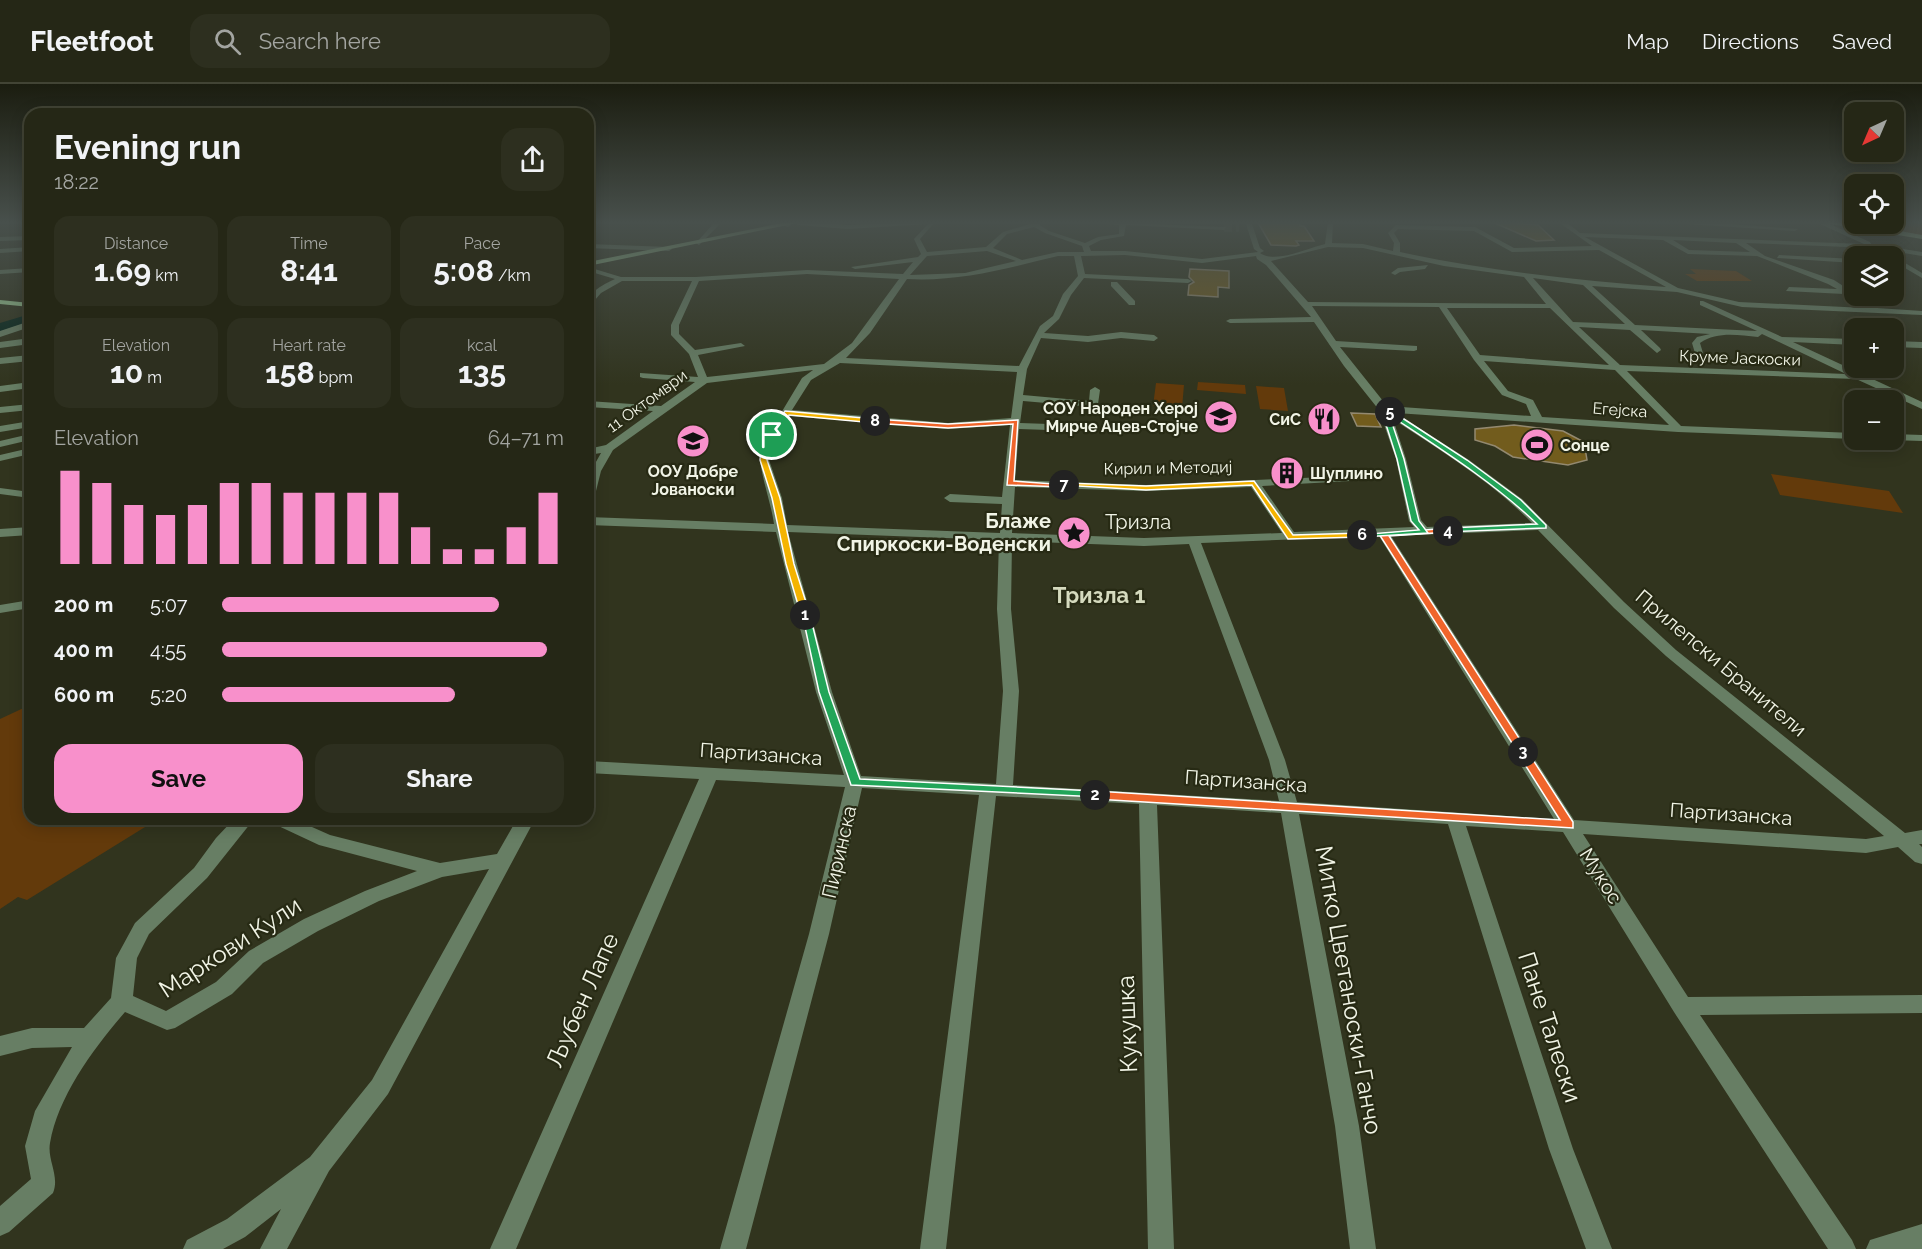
<!DOCTYPE html>
<html lang="en">
<head>
<meta charset="utf-8">
<style>
  body { margin:0; font-family:Raleway,sans-serif; background:#2d2f1f; color:#f1f3f6; height:100vh; display:flex; flex-direction:column; font-size:22px; white-space:nowrap }
  * { box-sizing:border-box; margin:0 }
  p { font-size:20px; color:#a3a5a1 }
  .icon { flex:none; width:33px; height:33px; fill:none; stroke:currentColor; stroke-width:2; stroke-linecap:round; stroke-linejoin:round }
  .map { position:relative; flex:1; overflow:hidden }
  .details { position:absolute; left:24px; top:24px; width:570px; height:717px; display:flex; flex-direction:column; background:#252716; border-radius:18px; box-shadow:0 3px 15px #0003,0 0 0 2px #424435 }
  .details>* { flex:none }
  .needle { width:39px; rotate:224deg }
  .buttons { position:absolute; left:1844px; top:18px; display:grid; gap:12px }
  .buttons a { display:grid; place-items:center; width:60px; height:60px; border-radius:12px; background:#252716; box-shadow:0 3px 15px #0003,0 0 0 2px #424435; font-size:30px }
  .pin { position:absolute; display:grid; place-items:center; width:51px; height:51px; color:#fff; margin:-26px; border:3px solid #fff; border-radius:50%; box-shadow:0 2px 6px #0007 }
  .km { position:absolute; width:30px; height:30px; margin:-15px; border-radius:50%; background:#222; color:#fff; font-size:16px; line-height:30px; text-align:center }
  .round { display:grid; place-items:center; flex:none; width:63px; height:63px; border-radius:18px; background:#2d2f1f }
  .overview { display:flex; align-items:center; justify-content:space-between; height:102px; padding:0 30px }
  h1 { font-size:33px; font-weight:700; line-height:45px }
  .stats { display:grid; grid-template-columns:repeat(3,1fr); gap:9px; height:102px; padding:6px 30px }
  .stats div { display:grid; align-content:center; border-radius:15px; background:#2d2f1f; text-align:center }
  .stats b { font-size:30px; font-weight:700 }
  .stats small { font-size:16px; font-weight:400 }
  .stats p { font-size:16px }
  .chart { height:168px; padding:12px 30px }
  .chart p { display:flex; justify-content:space-between }
  .chart svg { width:100%; height:108px; margin-top:6px; stroke:#f890cb; stroke-width:6 }
  .primary-button { display:flex; gap:12px; margin-top:auto; padding:12px 30px }
  .primary-button a { flex:1; height:69px; border-radius:18px; background:#f890cb; color:#111; font-size:24px; font-weight:700; line-height:69px; text-align:center }
  .primary-button a+a { background:#2d2f1f; color:#f1f3f6 }
  ul { padding:0 30px; list-style:none; font-size:20px }
  li { display:grid; grid-template-columns:96px 72px 1fr; align-items:center; height:45px }
  li i { height:15px; border-radius:8px; background:#f890cb }
  header { display:flex; align-items:center; gap:36px; box-sizing:border-box; height:84px; padding:0 30px; background:#252716; border-bottom:2px solid #424435 }
  header strong { font-size:28px }
  nav { display:flex; gap:33px; margin-inline-start:auto; font-size:21px }
  .search { width:420px; height:54px; background:#2d2f1f; display:flex; align-items:center; gap:15px; box-sizing:border-box; padding:0 21px; border-radius:18px; color:#a3a5a1; font-size:22px }
  .map>svg:first-child { display:block }
  .green { fill:#633a0b }
  .lines { fill:none; stroke-linecap:round; stroke-linejoin:round }
  .river { fill:#05251b; fill-rule:evenodd }
  .building { fill:#725c1d; stroke:#938970; stroke-width:1.5 }
  .minor-tunnel { stroke:#4e513c; stroke-width:8; stroke-dasharray:8 4; stroke-linecap:butt }
  .minor { fill:#677e64; fill-rule:evenodd }
  .major { fill:#9bcb95; fill-rule:evenodd }
  .split-1 { fill:#f5b400; stroke:#fff; stroke-width:1.5 }
  .split-2 { fill:#22a559; stroke:#fff; stroke-width:1.5 }
  .split-3 { fill:#f0652b; stroke:#fff; stroke-width:1.5 }
  .split-4 { fill:#f0652b; stroke:#fff; stroke-width:1.5 }
  .split-5 { fill:#22a559; stroke:#fff; stroke-width:1.5 }
  .split-6 { fill:#22a559; stroke:#fff; stroke-width:1.5 }
  .split-7 { fill:#f5b400; stroke:#fff; stroke-width:1.5 }
  .split-8 { fill:#f0652b; stroke:#fff; stroke-width:1.5 }
  .split-9 { fill:#f5b400; stroke:#fff; stroke-width:1.5 }
  .labels { text-anchor:middle; dominant-baseline:central; stroke-width:4.5; stroke-linejoin:round; paint-order:stroke }
  .far-street-label { font-size:16px; fill:#f1f4e6; stroke:#272a14 }
  .far-poi-label { font-size:16px; font-weight:bold; fill:#f1f4e6; stroke:#272a14; text-anchor:end }
  .poi-label { font-size:20px; font-weight:bold; fill:#f1f4e6; stroke:#272a14; text-anchor:end }
  .street-label { font-size:20px; fill:#f1f4e6; stroke:#272a14 }
  .quarter-label { font-size:22px; font-weight:bold; fill:#d5dabe; stroke:#272a14 }
  .near-street-label { font-size:24px; fill:#f1f4e6; stroke:#272a14 }
</style>
</head>
<body>
<header>
<strong>Fleetfoot</strong>
<div class="search"><svg class="icon" aria-label="search" viewBox="0 0 24 24"><circle cx="10" cy="10" r="6"/><path d="M15 15l6 6"/></svg>Search here</div>
<nav><a>Map</a><a>Directions</a><a>Saved</a></nav>
</header>
<div class="map">
<svg width="1922" height="1165" viewBox="0 0 1922 1165">
  <rect width="100%" height="100%" fill="#31341e"/>
  <!-- green -->
  <path class="green" d="M1841,137H1922V153Z
    M1690,185L1736,187L1752,197H1697L1685,190H1696Z
    M1198,298L1245,301L1246,310L1197,306Z
    M1156,299L1184,301L1182,324L1153,322Z
    M1256,302L1284,304L1288,327L1260,325Z
    M1771,390L1889,407L1903,429L1780,411Z
    M30,621V735H158L27,816L18,813L0,825V635Z"/>
  <g class="lines">
    <!-- river -->
    <path class="river" d="M30,230V240L0,249V239Z"/>
  </g>
  <!-- building -->
  <path class="building" d="M1257,137H1299L1300,142H1304L1314,157H1296L1299,161L1296,162L1271,161Z
    M1490,137L1538,141L1554,156L1536,157Z
    M1190,185L1229,187V204L1218,203V213L1188,211L1189,201L1194,198L1189,193Z
    M1351,329L1375,330L1381,343L1357,342Z
    M1514,341L1563,347L1584,358L1587,376L1568,381L1513,373L1495,362L1475,356V345Z"/>
  <g class="lines">
    <!-- minor-tunnel -->
    <path class="minor-tunnel" d="M1224,144H1239"/>
    <!-- minor -->
    <path class="minor" d="M588,137H722V138L699,161L696,159L713,140H588Z
      M773,137H784L791,141L788,143Z
      M796,137L848,141L943,137L934,139L920,155L927,168L986,163L1003,148L1030,140L1027,137L1042,138L1040,141L1049,147L1085,159L1098,153L1119,150V141L1075,137L1226,143L1224,146L1126,141L1124,152L1101,156L1089,162L1091,167H1125L1202,175L1258,168L1254,165L1245,137H1251L1260,164L1264,167L1260,169C1275,180 1308,164 1325,160L1328,137L1333,139L1332,159L1363,160L1393,167L1394,159L1388,149L1396,141L1475,143L1514,164L1592,162L1557,137H1565L1580,149L1864,160L1818,139L1823,137L1870,158L1871,160L1922,168V172L1873,164L1746,159L1765,172L1834,196L1877,224L1922,227V231L1742,223L1677,208L1592,202L1635,241L1757,247L1700,221V217H1703L1782,253L1854,255V261L1793,258L1922,318V325L1856,295L1627,287L1681,342L1854,349V355L1678,348L1396,329L1469,376L1522,415L1624,518L1676,566L1905,749L1922,746V760H1919L1922,763V780L1915,778L1898,763L1866,769L1583,750L1688,913L1922,911V929L1700,931L1852,1156L1856,1165H1828L1674,928L1563,748L1466,742L1573,1065L1612,1165H1586L1549,1065L1448,740L1299,730L1359,1042L1376,1165H1350L1335,1042L1281,729L1157,721L1174,1165H1148L1139,720L996,712L946,1165H920L979,711L862,704L829,850L746,1165H720L809,850L845,703L716,696L516,1165H490L699,695L588,689V677L844,691L816,608L776,448L588,441V433L774,440C771,417 758,386 760,364L802,294L813,286L707,299L613,366L601,387L594,415L588,419V392L601,369L588,371V365L606,361L653,327L588,323V317L661,322L695,298L643,294L640,293V289L698,293L689,270L671,251V241L692,197H622L601,209L588,224C588,207 601,202 615,195L588,187V183L621,193H696L807,186L903,190L913,178L855,185L851,183L918,173L921,170L914,155L928,140L848,145L798,141L795,139ZM1034,143L1045,149L1082,162L1084,168H1058L1022,176L993,164L1007,150ZM1398,145L1474,147L1512,168L1599,166L1666,203C1577,196 1487,187 1400,168V159L1394,149ZM1585,153L1663,156L1688,170L1757,172L1828,200L1837,205L1789,203L1786,207L1844,210L1865,224L1739,218L1678,204ZM1673,156L1736,159L1750,168L1689,166ZM1328,163L1363,164L1444,182L1524,193L1546,220L1308,218L1271,177ZM987,167L1016,177L965,189L910,191L927,172ZM1125,171L1202,179L1256,172L1257,175L1266,181L1311,233L1230,235L1226,237L1230,239L1314,238L1344,282L1379,326L1396,375L1409,437L1414,443L1294,448L1262,402L1350,397L1352,395L1346,392L1146,401L1015,396L1019,345L1078,347L1083,344L1078,341L1020,339L1023,317L1093,323L1098,320L1100,306L1095,303L1090,306L1089,317L1023,311L1027,285L1041,254L1088,258L1121,254L1154,257L1158,254L1154,251L1121,248L1088,252L1044,249L1059,235L1071,211L1084,194L1188,199L1192,197L1188,195L1085,190L1081,172ZM1058,172H1074L1078,192L1063,210L1053,232L1040,242L1019,282L846,274L870,249L907,195C959,198 1008,184 1058,172ZM807,190L899,195L852,259L824,280L707,293L698,271L745,262L741,259L695,266L679,250V241L699,197ZM1533,194L1583,201L1625,240L1573,238ZM1312,222L1439,223L1474,276L1502,311L1526,320L1531,332L1387,322L1340,263L1414,267L1417,266V262L1336,257ZM1447,224H1550L1609,281L1480,271ZM1579,243L1630,246L1657,269L1661,266L1660,264L1641,246L1710,250L1697,253L1692,259L1695,269L1699,272L1703,269L1700,259C1717,247 1738,251 1758,253L1762,250L1846,290L1620,281ZM1484,277L1615,286L1669,341L1542,333L1533,316L1508,307ZM840,279L1017,288L1011,334L948,339L792,326L811,296ZM789,332L948,345L1010,341L1002,413L950,410L944,414L950,418L1002,420L1000,449L787,441L782,414L769,376L770,364ZM1393,335C1441,367 1491,397 1532,439L1427,443L1421,436L1406,375ZM1015,403L1146,407L1251,403L1282,449L1144,454L1012,449ZM1538,446L1614,524L1666,572L1884,752L1866,755L1574,736L1391,452ZM788,448L999,456L997,525L1003,607L996,700L861,692L832,608ZM1379,452L1554,735L1297,718L1285,676L1201,459ZM1012,457L1144,462L1189,460L1269,676L1279,717L1013,701L1019,607L1011,525Z
      M1639,137H1688L1798,145L1795,147Z
      M30,152V156L0,157V153Z
      M588,160L669,163L672,165L669,167L588,164Z
      M30,163V167L0,169V165Z
      M1779,171L1854,175V179L1777,174Z
      M1891,172L1895,173L1922,189V194L1893,177V172Z
      M1428,181L1425,185L1400,188L1395,191L1391,189L1398,184Z
      M30,184V188L0,190V186Z
      M1111,198H1117L1135,217V221H1129L1111,202Z
      M30,237V243L0,253V247Z
      M30,254V260L0,264V258Z
      M1893,257L1922,258V264L1893,263Z
      M30,271V277L0,280V274Z
      M30,298V304L0,308V302Z
      M30,320V326L0,329V323Z
      M30,337V343L0,348V342Z
      M30,350V356L0,363V357Z
      M1893,350L1922,351V357L1890,356H1893Z
      M30,364V370L0,377V371Z
      M0,404L30,408V414L0,410Z
      M30,443V451L0,453V445Z
      M30,516V524L0,529V521Z
      M234,735H254L207,794L149,850L137,874L133,912L166,927L216,898L249,867L304,835L365,807L417,787L319,761L272,739L269,735H294L330,751L440,779L497,770L517,735H535L388,1010L329,1087L287,1165H260L281,1125L245,1153L223,1165H183L187,1156L227,1135L310,1073L372,996L489,785L442,793L379,817L318,847L263,879L232,910L175,944L167,946L125,928C94,964 58,1012 50,1059C47,1076 60,1092 53,1109L9,1148L0,1152V1122L31,1095L25,1062L35,1027L72,963L32,964L0,972V952L32,944H84L111,914L116,874L135,839L194,784L216,754Z
      M1922,1140V1165H1866L1870,1156Z"/>
    <!-- major -->
    <path class="major" d="M792,137H807L588,182V178Z
      M1812,137H1845L1922,151V155Z
      M0,216L30,219V223L0,220Z"/>
  </g>
  <!-- sky -->
  <linearGradient id="sky" x2="0" y2="1"><stop stop-color="#1b1d10"/><stop offset="0.46" stop-color="#48504c"/><stop offset="1" stop-color="#48504c" stop-opacity="0"/></linearGradient>
  <rect width="1922" height="301" fill="url(#sky)"/>
  <!-- split-1 -->
  <path class="split-1" d="M772,349L775,351L768,364L767,376L780,414L794,480L810,531L805,534L801,531L786,480L772,414L760,376L761,364Z"/>
  <!-- split-2 -->
  <path class="split-2" d="M802,529L810,531L829,608L860,695L1095,707L1099,708V713L851,701L819,608Z"/>
  <!-- split-3 -->
  <path class="split-3" d="M1519,665H1526L1573,738V744L1095,715L1090,711L1095,707L1560,736L1517,668Z"/>
  <!-- split-4 -->
  <path class="split-4" d="M1448,444L1450,448L1389,452L1528,668L1526,670H1519L1379,450Z"/>
  <!-- split-5 -->
  <path class="split-5" d="M1390,326L1467,376L1521,416L1546,441V444L1445,448L1448,444L1537,440C1492,397 1439,364 1388,330Z"/>
  <!-- split-6 -->
  <path class="split-6" d="M1384,323L1393,328L1389,330L1404,375L1419,437L1428,449L1362,453L1358,451L1419,446L1411,437L1397,375L1381,325Z"/>
  <!-- split-7 -->
  <path class="split-7" d="M1254,397L1293,451L1362,449L1366,451L1362,453L1288,455L1252,401L1146,406L1060,401L1064,399L1146,402Z"/>
  <!-- split-8 -->
  <path class="split-8" d="M875,335L948,340L1018,336L1014,397L1068,401L1064,403L1007,401L1013,340L948,344L873,339Z"/>
  <!-- split-9 -->
  <path class="split-9" d="M785,327L875,335L879,337L875,339L789,331L774,352H769Z"/>
  <!-- icons -->
  <defs>
    <symbol id="university-disc" viewBox="-11 -11 22 22"><circle r="9.5" fill="#f890cb" stroke="#272a14"/><path d="M0-5L7-2L0 1L-7-2ZM-4 1L0 2.5L4 1V4Q0 6-4 4Z" fill="#111"/></symbol>
    <symbol id="restaurant-disc" viewBox="-11 -11 22 22"><circle r="9.5" fill="#f890cb" stroke="#272a14"/><path d="M-5-6h1v4h1v-4h1v4h1v-4h1v5L-1.5 .5V6h-2V.5L-5-1ZM5-6V6H3V1.5H1.5Q1.5-4 5-6Z" fill="#111"/></symbol>
    <symbol id="school-disc" viewBox="-11 -11 22 22"><circle r="9.5" fill="#f890cb" stroke="#272a14"/><path d="M0-5L7-2L0 1L-7-2ZM-4 1L0 2.5L4 1V4Q0 6-4 4Z" fill="#111"/></symbol>
    <symbol id="stadium-disc" viewBox="-11 -11 22 22"><circle r="9.5" fill="#f890cb" stroke="#272a14"/><path d="M0-5a6.5 5 0 1 0 0 10a6.5 5 0 1 0 0-10ZM-3.5-1.8h7v3.6h-7Z" fill="#111"/></symbol>
    <symbol id="building-disc" viewBox="-11 -11 22 22"><circle r="9.5" fill="#f890cb" stroke="#272a14"/><path d="M-4-6H4V6H1V3H-1V6H-4ZM-2.5-4.3h1.7v1.8h-1.7ZM.8-4.3h1.7v1.8H.8ZM-2.5-1h1.7V.8h-1.7ZM.8-1h1.7V.8H.8Z" fill="#111"/></symbol>
    <symbol id="sight-disc" viewBox="-11 -11 22 22"><circle r="9.5" fill="#f890cb" stroke="#272a14"/><path d="M0-6L1.8-2.2L6-1.7L2.9 1.2L3.7 5.4L0 3.3L-3.7 5.4L-2.9 1.2L-6-1.7L-1.8-2.2Z" fill="#111"/></symbol>
  </defs>
  <g fill-rule="evenodd">
    <use href="#university-disc" x="1202" y="314" width="38" height="38"/>
    <use href="#restaurant-disc" x="1305" y="316" width="38" height="38"/>
    <use href="#school-disc" x="674" y="338" width="38" height="38"/>
    <use href="#stadium-disc" x="1518" y="342" width="38" height="38"/>
    <use href="#building-disc" x="1268" y="370" width="38" height="38"/>
    <use href="#sight-disc" x="1055" y="430" width="38" height="38"/>
  </g>
  <g class="labels">
    <!-- far-street labels -->
    <g class="far-street-label">
      <text transform="translate(1740 274) rotate(2)">Круме Јаскоски</text>
      <text transform="translate(647 317) rotate(-36)">11 Октомври</text>
      <text transform="translate(1620 326) rotate(4)">Егејска</text>
      <text transform="translate(1168 384) rotate(-1)">Кирил и Методиј</text>
    </g>
    <!-- far-poi labels -->
    <g class="far-poi-label">
      <text x="1198" y="324">СОУ Народен Херој<tspan x="1198" dy="18">Мирче Ацев-Стојче</tspan></text>
      <text x="1301" y="335">СиС</text>
      <text x="1560" y="361" text-anchor="start">Сонце</text>
      <text x="693" y="387" text-anchor="middle">ООУ Добре<tspan x="693" dy="18">Јованоски</tspan></text>
      <text x="1310" y="389" text-anchor="start">Шуплино</text>
    </g>
    <!-- poi labels -->
    <g class="poi-label">
      <text x="1051" y="437">Блаже<tspan x="1051" dy="23">Спиркоски-Воденски</tspan></text>
    </g>
    <!-- street labels -->
    <g class="street-label">
      <text x="1138" y="438">Тризла</text>
      <text transform="translate(1721 579) rotate(40)">Прилепски Бранители</text>
      <text transform="translate(761 670) rotate(4)">Партизанска</text>
      <text transform="translate(1246 697) rotate(4)">Партизанска</text>
      <text transform="translate(1731 730) rotate(4)">Партизанска</text>
      <text transform="translate(839 768) rotate(-77)">Пиринска</text>
      <text transform="translate(1601 792) rotate(58)">Мукос</text>
    </g>
    <!-- quarter labels -->
    <g class="quarter-label">
      <text x="1099" y="511">Тризла 1</text>
    </g>
    <!-- near-street labels -->
    <g class="near-street-label">
      <text transform="translate(230 863) rotate(-33)">Маркови Кули</text>
      <text transform="translate(1349 906) rotate(80)">Митко Цветаноски-Ганчо</text>
      <text transform="translate(582 916) rotate(-66)">Љубен Лапе</text>
      <text transform="translate(1127 940) rotate(-92)">Кукушка</text>
      <text transform="translate(1550 943) rotate(72)">Пане Талески</text>
    </g>
  </g>
</svg>
<div class="buttons">
<a><svg class="needle" viewBox="-14 -14 28 28"><path d="M0-13l5 13h-10z" fill="#e53935"/><path d="M0 13l5-13h-10z" fill="#a3a5a1"/></svg></a>
<a><svg class="icon" aria-label="locate" viewBox="0 0 24 24"><circle cx="12" cy="12" r="6"/><path d="M12 2v4M12 18v4M2 12h4M18 12h4"/></svg></a>
<a><svg class="icon" aria-label="layers" viewBox="0 0 24 24"><path d="M12 4l9 5-9 5-9-5zM3 14l9 5 9-5"/></svg></a>
<a>+</a>
<a>−</a>
</div>
<div class="pin" style="left:772px;top:351px;background:#1e9e55"><svg class="icon" aria-label="arrive" viewBox="0 0 24 24"><path d="M6 21V4h12l-3 4 3 4H6"/></svg></div>
<b class="km" style="left:805px;top:531px">1</b>
<b class="km" style="left:1095px;top:711px">2</b>
<b class="km" style="left:1523px;top:668px">3</b>
<b class="km" style="left:1448px;top:447px">4</b>
<b class="km" style="left:1390px;top:328px">5</b>
<b class="km" style="left:1362px;top:451px">6</b>
<b class="km" style="left:1064px;top:401px">7</b>
<b class="km" style="left:875px;top:337px">8</b>
<section class="details">
<div class="overview"><div><h1>Evening run</h1><p>18:22</p></div><a class="round"><svg class="icon" aria-label="share" viewBox="0 0 24 24"><path d="M12 15V3M7 8l5-5 5 5M5 13v7h14v-7"/></svg></a></div>
<div class="stats">
<div><p>Distance</p><b>1.69<small> km</small></b></div>
<div><p>Time</p><b>8:41</b></div>
<div><p>Pace</p><b>5:08<small> /km</small></b></div>
</div>
<div class="stats">
<div><p>Elevation</p><b>10<small> m</small></b></div>
<div><p>Heart rate</p><b>158<small> bpm</small></b></div>
<div><p>kcal</p><b>135</b></div>
</div>
<div class="chart"><p><span>Elevation</span>64–71 m</p>
<svg viewBox="0 0 160 44" preserveAspectRatio="none"><path d="M5 44V6M15 44V11M25 44V20M35 44V24M45 44V20M55 44V11M65 44V11M75 44V15M85 44V15M95 44V15M105 44V15M115 44V29M125 44V38M135 44V38M145 44V29M155 44V15"/></svg>
</div>
<ul>
<li><b>200 m</b>5:07<i style="width:81%"></i></li>
<li><b>400 m</b>4:55<i style="width:95%"></i></li>
<li><b>600 m</b>5:20<i style="width:68%"></i></li>
</ul>
<div class="primary-button"><a>Save</a><a>Share</a></div>
</section>
</div>
</body>
</html>
